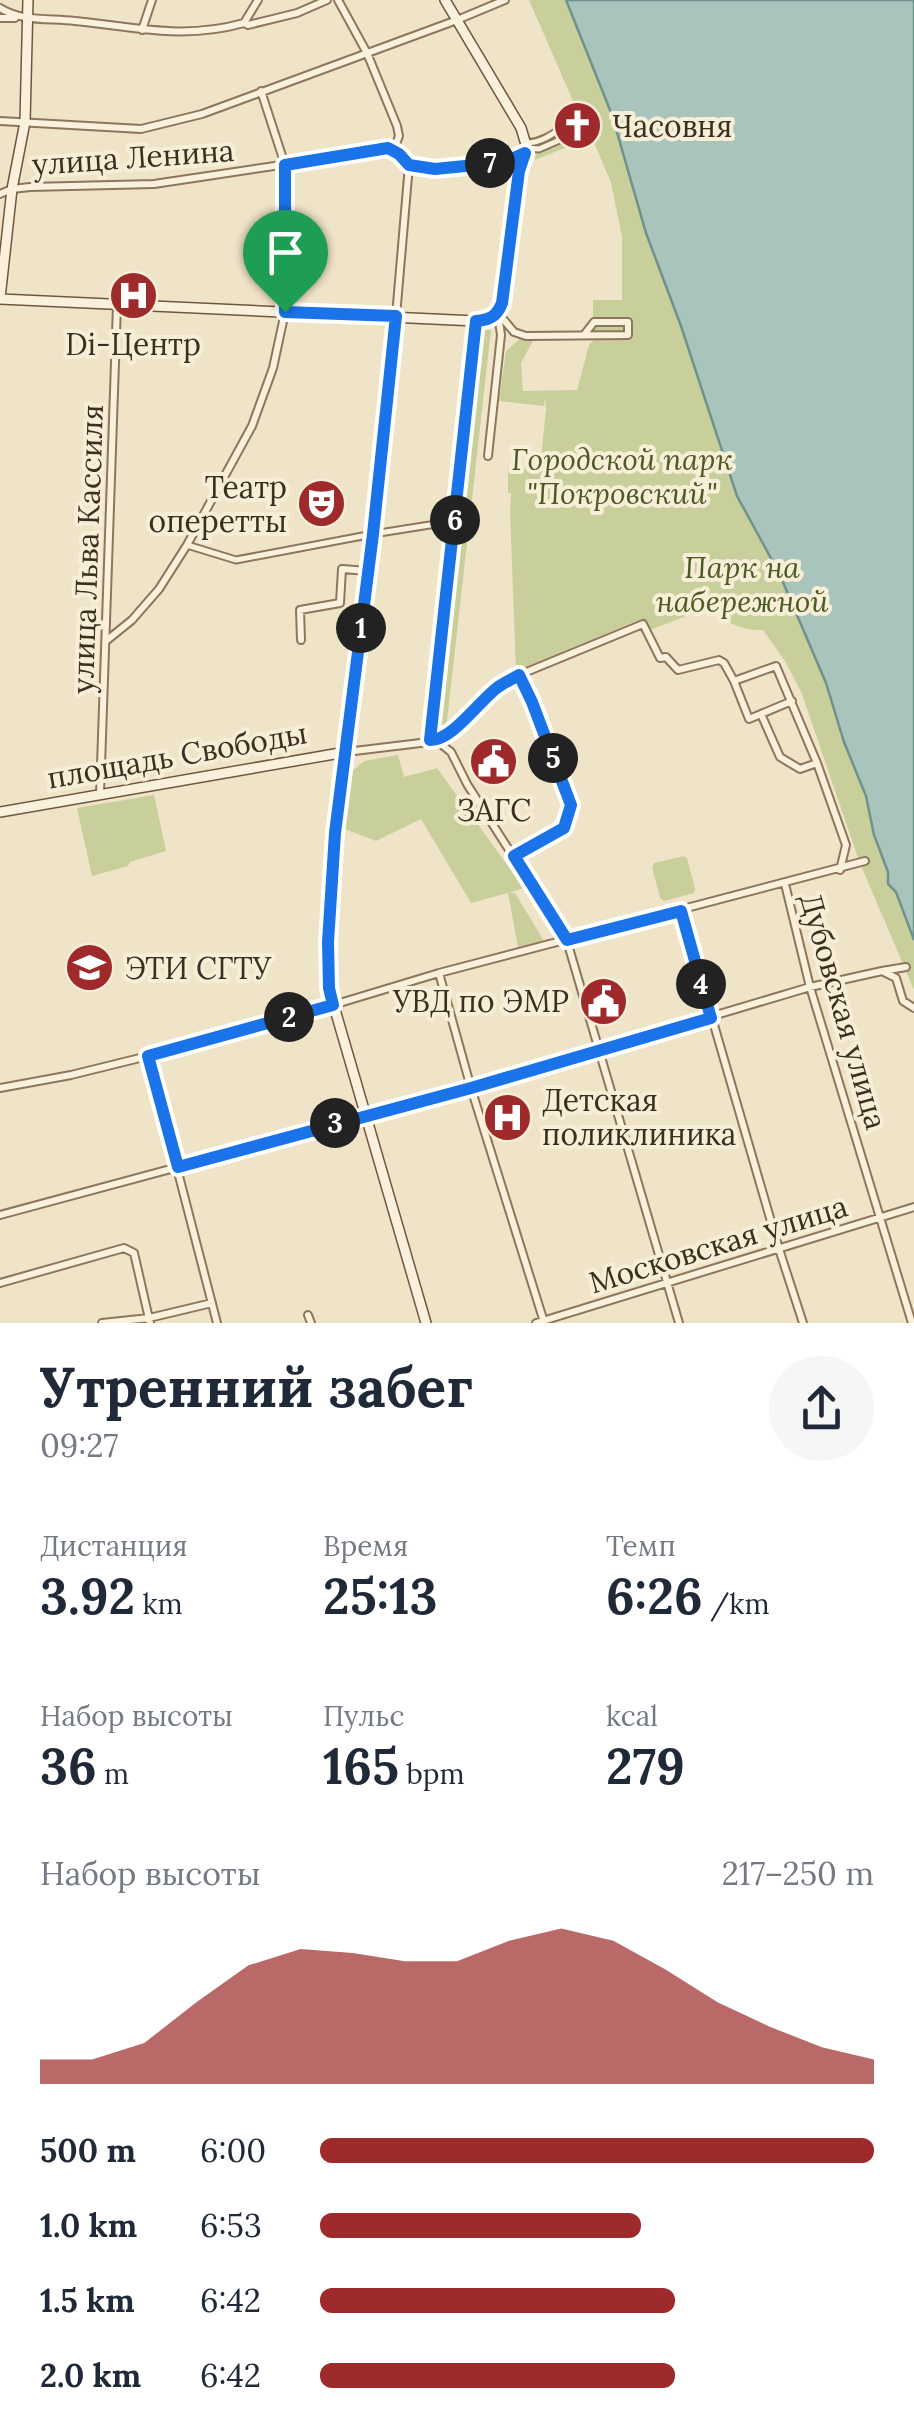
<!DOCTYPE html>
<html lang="ru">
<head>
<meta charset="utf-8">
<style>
  body { margin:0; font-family:Lora,serif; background:#f6f6f7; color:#1f2937; height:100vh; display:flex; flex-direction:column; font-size:38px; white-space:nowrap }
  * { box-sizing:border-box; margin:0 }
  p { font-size:32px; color:#747a83 }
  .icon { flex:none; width:55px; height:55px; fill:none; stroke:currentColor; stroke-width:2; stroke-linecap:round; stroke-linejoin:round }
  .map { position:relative; height:1323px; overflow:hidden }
  .panel { display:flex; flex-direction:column; background:#fff; flex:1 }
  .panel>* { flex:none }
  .pin { position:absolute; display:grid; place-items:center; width:85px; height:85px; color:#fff; margin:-102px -42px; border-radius:50% 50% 50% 0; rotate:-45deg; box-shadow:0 0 10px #0007 }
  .pin .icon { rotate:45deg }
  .km { position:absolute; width:50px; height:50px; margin:-25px; border-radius:50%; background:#222; color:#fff; font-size:28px; line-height:50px; text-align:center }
  .round { display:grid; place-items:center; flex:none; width:105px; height:105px; border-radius:52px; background:#f6f6f7 }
  .head { display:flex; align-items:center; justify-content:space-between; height:170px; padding:0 40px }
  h1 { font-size:55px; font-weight:800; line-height:75px }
  .stats { display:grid; grid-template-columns:repeat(3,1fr); gap:15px; height:170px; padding:10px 40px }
  .stats div { display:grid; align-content:center }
  .stats b { font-size:50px; font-weight:800 }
  .stats small { font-size:28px; font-weight:400 }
  .stats p { font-size:28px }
  .chart { height:280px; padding:20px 40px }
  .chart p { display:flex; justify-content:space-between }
  .chart svg { width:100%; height:180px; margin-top:10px; fill:#9e2a2b; opacity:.7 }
  ul { padding:0 40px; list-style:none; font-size:32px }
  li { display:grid; grid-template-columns:160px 120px 1fr; align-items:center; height:75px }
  li i { height:25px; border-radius:12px; background:#9e2a2b }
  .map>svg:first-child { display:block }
  .green { fill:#c9cf9b }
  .water { fill:#a9c4bc; stroke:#6f938a; stroke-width:2.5 }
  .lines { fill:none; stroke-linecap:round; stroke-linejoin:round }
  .pedestrian-casing { stroke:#8d765c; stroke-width:9 }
  .minor-casing { stroke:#8d765c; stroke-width:10 }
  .secondary-casing { stroke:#6f573f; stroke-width:12 }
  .pedestrian { stroke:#faf1dc; stroke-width:5 }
  .minor { stroke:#faf1dc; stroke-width:6 }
  .secondary { stroke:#faf1dc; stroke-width:9 }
  .route-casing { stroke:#fff; stroke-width:20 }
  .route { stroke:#1a73e8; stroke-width:12 }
  .labels { text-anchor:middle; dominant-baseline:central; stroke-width:8; stroke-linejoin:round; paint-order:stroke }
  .poi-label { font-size:30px; fill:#3d2e20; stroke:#f7eed8; text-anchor:start }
  .street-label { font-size:30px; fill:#3d2e20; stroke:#f7eed8 }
  .park-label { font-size:30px; font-style:italic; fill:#4d5a26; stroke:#f7eed8 }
</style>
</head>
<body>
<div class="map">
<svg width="914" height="1323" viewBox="0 0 914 1323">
  <rect width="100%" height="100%" fill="#f0e4c8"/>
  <!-- green -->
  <path class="green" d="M529,0H566L612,115L646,233L681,326L737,496L779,573L826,683L852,764L866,796L874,835L888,872L887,883L896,892L914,940V990L859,861L802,694L785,661L763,630C742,631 724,622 709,607L645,632L639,620L516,671L510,512L511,493H508V467L540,468L546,409L545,398L544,406L499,401L506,351L522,337H535L521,363L523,391L577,390L589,345L593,341V300H622V237L611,183L593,140L577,143L535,160L538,137L580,117Z
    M478,329L491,330L446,730L434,732Z
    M398,755L404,777L437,768L524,888L509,893H515L544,941L518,947L508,893L471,903L421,819L376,841L342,828L351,772L364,761Z
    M154,795L166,851L130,862L128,866L92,876L77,808Z
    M684,856L687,858L695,889L694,893L664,901L660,898L652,867L654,863Z"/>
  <!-- water -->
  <path class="water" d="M566,0H914V940L896,892L888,884V872L874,835L866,796L844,742L826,683L779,573L737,496L681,326L646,233L612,115Z"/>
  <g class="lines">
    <defs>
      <path id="pedestrian" d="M527,143C543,142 554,133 566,125C574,120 583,117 591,114
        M527,148L539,149L594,125
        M187,545L236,560L373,534L436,524L454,525"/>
      <path id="minor" d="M338,0L367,53L397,126L399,136L396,144L388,149L399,154L409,165L396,316
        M0,8C23,22 48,18 75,21C136,27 183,40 244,23L248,25L297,13L327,0
        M0,18H15
        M244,23L258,0
        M142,30L152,0
        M0,121L141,129L202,114L457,20L505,0
        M409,165C446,170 490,168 524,153
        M0,194L12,189L30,187L154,184L388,149
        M498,313L514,332L526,336L628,335V322H594L584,335
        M488,456L501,335L498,314
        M301,640L300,610L340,603L342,569L369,571
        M106,641L132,620L159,589L187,545L252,426L273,368L285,312V165L261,91
        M734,681L749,719L792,701
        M761,714L780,757L800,769L817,763
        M430,740L476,321
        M437,741L451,752L467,784L567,941L679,1323
        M346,752L437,741L448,735L497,688L519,675L643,624L660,658L666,657L678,670L719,660L724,663L734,681L776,666L817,763L846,845L840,870
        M100,794L117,305
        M514,856L564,827L571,805L532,702L519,675
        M785,884L810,987L912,1323
        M681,911L779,1249L803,1323
        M906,967L882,971L896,978L903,1001L914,1008
        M439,973L471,1088L544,1322
        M148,1056L217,1323
        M0,1088L71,1075L148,1056L333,1005L439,973L865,861
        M0,1215L471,1088L810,987L882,971
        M0,1283L124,1248L134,1253L150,1323
        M308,1315L311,1323
        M102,1323L149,1318L212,1303
        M536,1323L914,1207"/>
      <path id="secondary" d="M0,298L12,189L25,122L28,0
        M0,299L476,321C490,321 497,316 502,303L519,171L527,148L521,128L445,0
        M396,316L369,571L335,833L330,890L329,989L426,1323
        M0,812L346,752"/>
    </defs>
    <!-- pedestrian casing -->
    <use href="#pedestrian" class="pedestrian-casing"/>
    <!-- minor casing -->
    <use href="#minor" class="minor-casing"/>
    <!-- secondary casing -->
    <use href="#secondary" class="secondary-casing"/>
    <!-- pedestrian -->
    <use href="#pedestrian" class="pedestrian"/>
    <!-- minor -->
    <use href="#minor" class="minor"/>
    <!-- secondary -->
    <use href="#secondary" class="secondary"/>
  </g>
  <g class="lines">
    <defs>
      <path id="route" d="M388,148L399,154L409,165L435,169L505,162L525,153L519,171L502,303C497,316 490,320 476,321L430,740C452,741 479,701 498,687C504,683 512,679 519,675L532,702L571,805L564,828L514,856L567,940L681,911L711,1018L471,1088L178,1167L148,1056L333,1005L329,988L328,942L335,833L373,534L396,316L285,312V165Z"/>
    </defs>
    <!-- route casing -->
    <use href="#route" class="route-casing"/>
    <!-- route -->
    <use href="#route" class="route"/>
  </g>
  <!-- icons -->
  <defs>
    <symbol id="church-disc" viewBox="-11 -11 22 22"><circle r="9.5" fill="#9e2a2b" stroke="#f7eed8"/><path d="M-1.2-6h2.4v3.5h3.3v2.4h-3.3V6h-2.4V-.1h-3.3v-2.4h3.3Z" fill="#fff"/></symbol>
    <symbol id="hospital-disc" viewBox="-11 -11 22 22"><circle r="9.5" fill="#9e2a2b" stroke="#f7eed8"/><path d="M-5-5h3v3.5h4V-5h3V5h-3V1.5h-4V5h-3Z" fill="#fff"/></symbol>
    <symbol id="theatre-disc" viewBox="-11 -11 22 22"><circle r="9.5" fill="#9e2a2b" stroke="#f7eed8"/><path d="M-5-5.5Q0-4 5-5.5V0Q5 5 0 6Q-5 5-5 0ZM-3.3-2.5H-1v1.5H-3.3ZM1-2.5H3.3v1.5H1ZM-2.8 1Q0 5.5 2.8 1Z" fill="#fff"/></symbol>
    <symbol id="civic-disc" viewBox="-11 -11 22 22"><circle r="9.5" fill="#9e2a2b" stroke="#f7eed8"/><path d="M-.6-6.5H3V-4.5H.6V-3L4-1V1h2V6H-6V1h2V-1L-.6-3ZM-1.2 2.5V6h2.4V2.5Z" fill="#fff"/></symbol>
    <symbol id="university-disc" viewBox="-11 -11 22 22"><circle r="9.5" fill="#9e2a2b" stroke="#f7eed8"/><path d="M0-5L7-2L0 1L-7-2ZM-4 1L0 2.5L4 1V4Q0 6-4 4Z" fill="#fff"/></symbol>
  </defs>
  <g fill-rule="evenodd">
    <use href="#church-disc" x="550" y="98" width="55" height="55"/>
    <use href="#hospital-disc" x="106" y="268" width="55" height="55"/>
    <use href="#theatre-disc" x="294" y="476" width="55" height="55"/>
    <use href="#civic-disc" x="466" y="734" width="55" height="55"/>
    <use href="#university-disc" x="62" y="940" width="55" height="55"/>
    <use href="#civic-disc" x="576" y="974" width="55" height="55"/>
    <use href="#hospital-disc" x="480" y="1090" width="55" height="55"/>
  </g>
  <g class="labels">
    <!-- poi labels -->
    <g class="poi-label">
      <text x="612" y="126">Часовня</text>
      <text x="133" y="344" text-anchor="middle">Di-Центр</text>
      <text x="287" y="487" text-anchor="end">Театр<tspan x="287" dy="34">оперетты</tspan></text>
      <text x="494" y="810" text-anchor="middle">ЗАГС</text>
      <text x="125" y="968">ЭТИ СГТУ</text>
      <text x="569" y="1001" text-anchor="end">УВД по ЭМР</text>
      <text x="542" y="1100">Детская<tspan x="542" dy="34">поликлиника</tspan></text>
    </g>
    <!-- street labels -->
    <g class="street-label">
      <text transform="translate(133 157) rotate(-4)">улица Ленина</text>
      <text transform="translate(87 549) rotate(-88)">улица Льва Кассиля</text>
      <text transform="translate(177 755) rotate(-10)">площадь Свободы</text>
      <text transform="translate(844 1011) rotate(74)">Дубовская улица</text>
      <text transform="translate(718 1244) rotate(-17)">Московская улица</text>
    </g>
    <!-- park labels -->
    <g class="park-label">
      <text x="622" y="459">Городской парк<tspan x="622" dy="34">"Покровский"</tspan></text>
      <text x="742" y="567">Парк на<tspan x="742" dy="34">набережной</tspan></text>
    </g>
  </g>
</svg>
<div class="pin" style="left:285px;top:312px;background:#1e9e55"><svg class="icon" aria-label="arrive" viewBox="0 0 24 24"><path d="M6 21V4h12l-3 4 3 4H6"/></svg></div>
<b class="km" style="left:361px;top:628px">1</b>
<b class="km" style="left:289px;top:1017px">2</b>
<b class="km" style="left:335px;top:1123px">3</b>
<b class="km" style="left:701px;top:984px">4</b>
<b class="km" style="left:553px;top:758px">5</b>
<b class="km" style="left:455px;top:520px">6</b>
<b class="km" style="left:490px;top:163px">7</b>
</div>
<section class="panel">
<div class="head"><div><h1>Утренний забег</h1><p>09:27</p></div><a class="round"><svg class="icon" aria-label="share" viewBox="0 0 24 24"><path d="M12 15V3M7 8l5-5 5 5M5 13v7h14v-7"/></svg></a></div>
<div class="stats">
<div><p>Дистанция</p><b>3.92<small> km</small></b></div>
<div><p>Время</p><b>25:13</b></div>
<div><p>Темп</p><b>6:26<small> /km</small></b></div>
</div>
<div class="stats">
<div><p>Набор высоты</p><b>36<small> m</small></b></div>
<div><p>Пульс</p><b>165<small> bpm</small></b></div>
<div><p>kcal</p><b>279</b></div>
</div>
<div class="chart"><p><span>Набор высоты</span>217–250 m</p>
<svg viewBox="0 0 160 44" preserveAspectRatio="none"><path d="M0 44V38L10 38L20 34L30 24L40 15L50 11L60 12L70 14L80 14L90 9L100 6L110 9L120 16L130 24L140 30L150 35L160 38V44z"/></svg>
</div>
<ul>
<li><b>500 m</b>6:00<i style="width:100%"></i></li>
<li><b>1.0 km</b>6:53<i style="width:58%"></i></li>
<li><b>1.5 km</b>6:42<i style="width:64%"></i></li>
<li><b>2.0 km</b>6:42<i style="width:64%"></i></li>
</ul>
</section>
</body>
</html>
